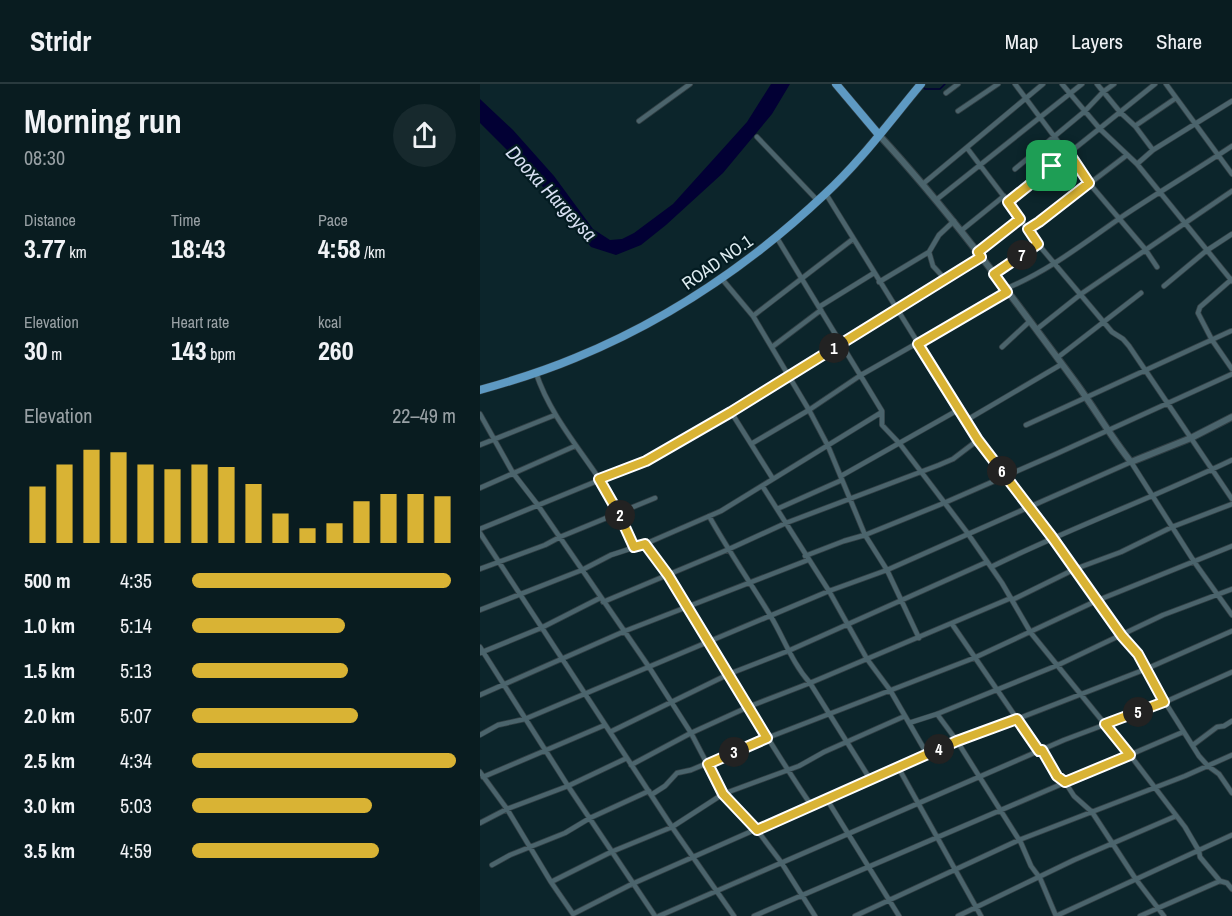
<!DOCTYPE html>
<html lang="en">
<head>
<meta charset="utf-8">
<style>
  body { margin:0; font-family:"Archivo Narrow",sans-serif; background:#17292d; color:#f1f3f6; height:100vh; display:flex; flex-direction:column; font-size:22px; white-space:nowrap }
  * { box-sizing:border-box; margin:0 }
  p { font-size:20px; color:#99a1a5 }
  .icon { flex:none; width:33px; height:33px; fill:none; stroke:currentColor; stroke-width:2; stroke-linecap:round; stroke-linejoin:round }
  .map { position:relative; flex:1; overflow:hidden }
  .panel { display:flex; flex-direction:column; background:#091c20; width:480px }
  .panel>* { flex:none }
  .pin { position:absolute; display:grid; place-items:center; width:51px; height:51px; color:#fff; margin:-26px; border-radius:12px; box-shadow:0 3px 9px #0006 }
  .km { position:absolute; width:30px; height:30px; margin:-15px; border-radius:50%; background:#222; color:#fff; font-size:16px; line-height:30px; text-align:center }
  .round { display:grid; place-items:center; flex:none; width:63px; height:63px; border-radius:32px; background:#17292d }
  .headline { display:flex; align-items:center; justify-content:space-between; height:102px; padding:0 24px }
  h1 { font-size:33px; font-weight:800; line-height:45px }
  .figures { display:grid; grid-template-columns:repeat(3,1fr); gap:9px; height:102px; padding:6px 24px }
  .figures div { display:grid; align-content:center }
  .figures b { font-size:26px; font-weight:800 }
  .figures small { font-size:16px; font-weight:400 }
  .figures p { font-size:16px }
  .chart { height:168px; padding:12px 24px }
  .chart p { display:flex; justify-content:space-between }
  .chart svg { width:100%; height:108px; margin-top:6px; stroke:#d9b334; stroke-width:6 }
  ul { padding:0 24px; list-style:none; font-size:20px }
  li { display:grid; grid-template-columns:96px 72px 1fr; align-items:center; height:45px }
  li i { height:15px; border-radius:8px; background:#d9b334 }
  header { display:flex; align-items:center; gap:36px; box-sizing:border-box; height:84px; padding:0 30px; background:#091c20; border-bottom:2px solid #293a3e }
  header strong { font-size:28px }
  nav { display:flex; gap:33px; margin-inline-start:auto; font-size:21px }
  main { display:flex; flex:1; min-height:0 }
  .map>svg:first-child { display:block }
  .water { fill:#020034 }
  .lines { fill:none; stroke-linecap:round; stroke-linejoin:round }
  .stream { stroke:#020034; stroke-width:1.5 }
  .minor-casing { stroke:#313f44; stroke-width:6 }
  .tertiary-casing { stroke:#313f44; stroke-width:8 }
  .trunk-casing { stroke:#313f44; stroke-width:9 }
  .minor { stroke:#4b646c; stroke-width:4.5 }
  .tertiary { stroke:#4b646c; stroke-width:6 }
  .trunk { stroke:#5e9ac3; stroke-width:8 }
  .route-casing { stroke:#fff; stroke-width:12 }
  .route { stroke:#d9b334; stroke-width:8 }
  .labels { text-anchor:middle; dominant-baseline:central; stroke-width:4.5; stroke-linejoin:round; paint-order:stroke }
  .street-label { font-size:18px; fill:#deecf0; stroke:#031b21 }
  .water-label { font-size:20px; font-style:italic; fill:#d7dff1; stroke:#031b21 }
</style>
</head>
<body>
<header>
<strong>Stridr</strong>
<nav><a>Map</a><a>Layers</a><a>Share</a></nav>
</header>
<main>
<section class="panel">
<div class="headline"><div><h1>Morning run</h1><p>08:30</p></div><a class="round"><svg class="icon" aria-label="share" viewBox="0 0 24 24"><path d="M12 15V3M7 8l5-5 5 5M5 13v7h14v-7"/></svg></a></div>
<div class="figures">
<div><p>Distance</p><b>3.77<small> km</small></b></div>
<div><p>Time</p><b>18:43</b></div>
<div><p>Pace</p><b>4:58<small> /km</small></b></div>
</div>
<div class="figures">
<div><p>Elevation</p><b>30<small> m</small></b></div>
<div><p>Heart rate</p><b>143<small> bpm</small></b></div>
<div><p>kcal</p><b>260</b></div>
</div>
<div class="chart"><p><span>Elevation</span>22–49 m</p>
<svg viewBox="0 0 160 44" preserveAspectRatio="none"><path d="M5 44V21M15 44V12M25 44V6M35 44V7M45 44V12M55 44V14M65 44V12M75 44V13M85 44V20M95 44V32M105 44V38M115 44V36M125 44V27M135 44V24M145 44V24M155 44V25"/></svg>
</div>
<ul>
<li><b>500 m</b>4:35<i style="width:98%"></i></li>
<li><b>1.0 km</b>5:14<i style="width:58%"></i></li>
<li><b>1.5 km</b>5:13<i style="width:59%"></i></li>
<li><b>2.0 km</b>5:07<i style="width:63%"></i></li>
<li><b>2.5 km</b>4:34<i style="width:100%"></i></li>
<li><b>3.0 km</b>5:03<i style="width:68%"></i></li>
<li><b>3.5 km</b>4:59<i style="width:71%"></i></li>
</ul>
</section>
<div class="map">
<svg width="752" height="832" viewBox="0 0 752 832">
  <rect width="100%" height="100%" fill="#0c252b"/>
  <!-- water -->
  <path class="water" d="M291,0H310L292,30L243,89L186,141L161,161L136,171L111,163L58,97L0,39V15L33,46L74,92L113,145L130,156L142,155L154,149L193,120L267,38Z"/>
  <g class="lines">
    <!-- stream -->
    <path class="stream" d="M442,2L445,5H460L465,0"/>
    <defs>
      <path id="minor" d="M535,0L609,99L665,165L677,183
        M582,0L620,45L657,80L752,197
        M617,0L640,28L655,42L673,66
        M686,0L752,90
        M466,9L478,0
        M478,27L518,0
        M159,37L210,0
        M655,42L696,14
        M277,53L338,117
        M487,64L528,118L675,0
        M657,80L673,66L752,17
        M535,85L605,27L623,8L634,0
        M444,99L563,0
        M346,110L498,356L572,453L642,552L658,570L685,618L719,672L728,682L739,690L752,709
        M456,116L602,0
        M528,118L540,135
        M548,145L559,138L647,71
        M482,146L524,112
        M297,154L402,327V341L420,360L486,447L522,499L551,549L650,671L705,743L719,767L720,773L740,797L747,799L752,805
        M449,168L453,182L465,195
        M498,168L540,135L558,160L632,248L643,255L649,262L752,415
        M514,190L558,160
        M242,195L273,232L329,326L348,362L385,451L407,486L439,554
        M752,195L720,223L718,229L732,256L752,285
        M399,198L449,168L459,151L474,137
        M684,202L726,167L752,150
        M525,205C569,187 604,159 643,132C679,108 716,86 752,62
        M339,223L394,189
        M273,232L373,155
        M557,245L601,210L752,107
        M292,263L341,226
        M522,263L550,237
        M577,274L661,209
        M56,289C69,328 95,359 118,393C133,415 144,439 155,463
        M251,328L293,395
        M0,330L33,389L57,420L169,583L211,649L243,710L277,746L301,778L335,832
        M485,337L582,280
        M546,341L751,247
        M271,360L329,326L381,291L527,208
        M0,361L75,331
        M361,392L478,326
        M283,403L349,507L387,575L410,606L447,670
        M0,404L95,362
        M297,425L362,396
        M229,432C248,466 270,498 290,531C304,554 312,579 330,599L390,695
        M0,445L166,377L308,294L501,173
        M0,449L192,743L254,832
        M165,460C225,544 273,636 331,721
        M325,472L364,457L385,451L464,419L576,370L752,290
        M511,483C590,444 673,414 752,376
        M0,485L65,461L80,453L175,414
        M532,516L595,485L641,468L692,443L752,420
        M123,518L247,466L306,439L459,381L473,375L498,356
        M0,526L102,486L131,471L165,460L241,427L402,328
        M472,540L559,667
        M0,563L88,702L175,832
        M0,569L61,544L120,514
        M0,611L145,547L328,476
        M457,630L477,657L541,759L551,782L560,794L576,832
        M429,639L457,630L578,581L683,531L752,505
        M130,648L249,590L308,567L507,478
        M0,651L18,641L45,635L349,507L407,486L651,378L715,479L752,531
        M713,661L737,643L744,642L752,637
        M562,666L577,692L585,698L594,712L612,728L655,794L684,832
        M151,681L211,649L268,623L330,599L531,514
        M418,683L501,832
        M0,688L27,725L71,798L93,830L152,800L447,670L666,585L752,547
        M3,693L125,641
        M171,711L185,702L197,689L211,686L287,654L494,574L616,517L752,462
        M346,714L419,832
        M0,739L27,725L88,702L147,674
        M12,781L30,771L85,749L110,734L169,707
        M71,798L131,768L192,743L243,710L319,682L344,668L425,632
        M179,832L584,656L685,618L752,588
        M274,832L703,648
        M375,832L539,756L705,692L752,671
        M478,832L594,776L696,732
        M576,832L752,751
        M660,832L740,797"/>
      <path id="tertiary" d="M399,51C471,129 533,214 596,299C615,325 631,353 651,378L711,354L752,333"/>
      <path id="trunk" d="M356,0L399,51
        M0,306C32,297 64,287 95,274C188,236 272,179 345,110C381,77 410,37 441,0"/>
    </defs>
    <!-- minor casing -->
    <use href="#minor" class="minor-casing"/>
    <!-- tertiary casing -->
    <use href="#tertiary" class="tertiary-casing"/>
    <!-- trunk casing -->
    <use href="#trunk" class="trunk-casing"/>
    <!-- minor -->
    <use href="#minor" class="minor"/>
    <!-- tertiary -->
    <use href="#tertiary" class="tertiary"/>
    <!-- trunk -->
    <use href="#trunk" class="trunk"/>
  </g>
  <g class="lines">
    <defs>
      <path id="route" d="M589,69L609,99L559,138L548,145L558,160L514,190L527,208L438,260L498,356L572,453L642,552L658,570L684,618L625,640L650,671L585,698L577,692L562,666L559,667L537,635L477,657L277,746L243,710L228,680L287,654L188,491L165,460L154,463L139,430L119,395L166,377L251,328L501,173L498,168L540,135L528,118Z"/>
    </defs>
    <!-- route casing -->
    <use href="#route" class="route-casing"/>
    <!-- route -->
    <use href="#route" class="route"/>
  </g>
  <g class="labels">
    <!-- street labels -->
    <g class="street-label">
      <text transform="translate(237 178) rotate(-35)">ROAD NO.1</text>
    </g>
    <!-- water labels -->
    <g class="water-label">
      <text transform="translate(72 109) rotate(47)">Dooxa Hargeysa</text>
    </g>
  </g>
</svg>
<div class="pin" style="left:572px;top:82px;background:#1e9e55"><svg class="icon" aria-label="arrive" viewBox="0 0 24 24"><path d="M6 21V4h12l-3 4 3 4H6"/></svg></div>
<b class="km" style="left:354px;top:264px">1</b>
<b class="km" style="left:140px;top:431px">2</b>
<b class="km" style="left:254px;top:668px">3</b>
<b class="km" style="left:459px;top:665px">4</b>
<b class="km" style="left:658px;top:628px">5</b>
<b class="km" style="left:522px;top:387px">6</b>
<b class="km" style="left:542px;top:171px">7</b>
</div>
</main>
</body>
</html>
